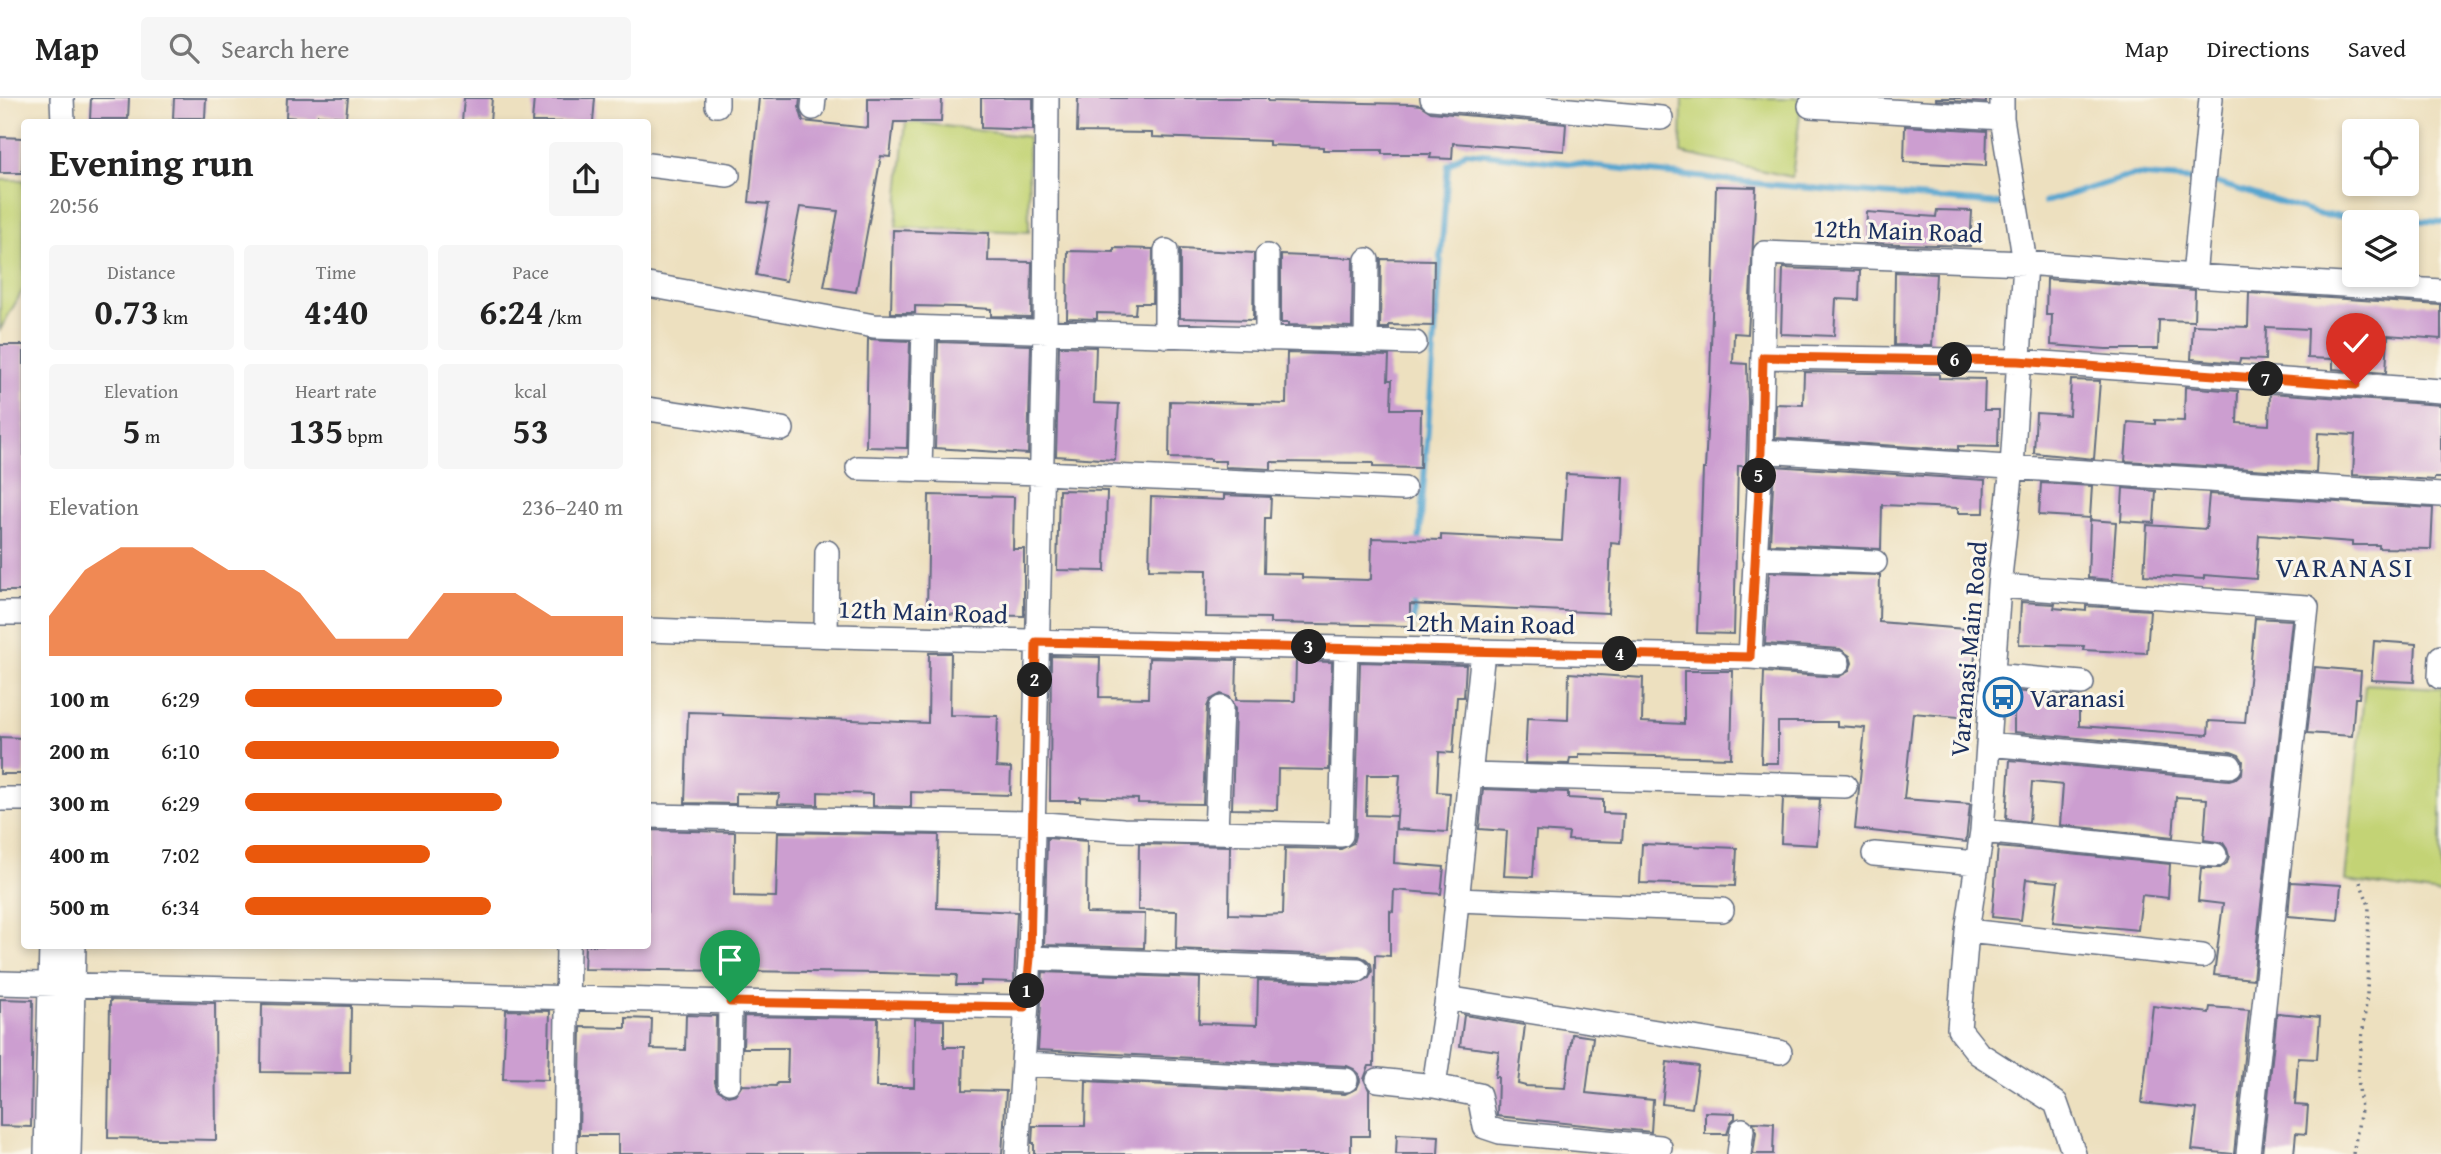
<!DOCTYPE html>
<html lang="en">
<head>
<meta charset="utf-8">
<style>
  body { margin:0; font-family:"Gentium Book Plus",serif; background:#f6f6f6; color:#222; height:100vh; display:flex; flex-direction:column; font-size:26px; white-space:nowrap }
  * { box-sizing:border-box; margin:0 }
  p { font-size:23px; color:#767676 }
  .icon { flex:none; width:38px; height:38px; fill:none; stroke:currentColor; stroke-width:2; stroke-linecap:round; stroke-linejoin:round }
  .map { position:relative; flex:1; overflow:hidden }
  .sheet { position:absolute; left:21px; top:21px; width:630px; height:830px; display:flex; flex-direction:column; background:#fff; border-radius:7px; box-shadow:0 4px 10px #0003 }
  .sheet>* { flex:none }
  .controls { position:absolute; left:2342px; top:21px; display:grid; gap:14px }
  .controls a { display:grid; place-items:center; width:77px; height:77px; border-radius:7px; background:#fff; box-shadow:0 4px 10px #0003; font-size:35px }
  .pin { position:absolute; display:grid; place-items:center; width:60px; height:60px; color:#fff; margin:-72px -30px; border-radius:50% 50% 50% 0; rotate:-45deg; box-shadow:0 0 7px #0007 }
  .pin .icon { rotate:45deg }
  .km { position:absolute; width:35px; height:35px; margin:-18px; border-radius:50%; background:#222; color:#fff; font-size:19px; line-height:35px; text-align:center }
  .round { display:grid; place-items:center; flex:none; width:74px; height:74px; border-radius:7px; background:#f6f6f6 }
  .summary { display:flex; align-items:center; justify-content:space-between; height:119px; padding:0 28px }
  h1 { font-size:38px; font-weight:800; line-height:52px }
  .figures { display:grid; grid-template-columns:repeat(3,1fr); gap:10px; height:119px; padding:7px 28px }
  .figures div { display:grid; align-content:center; border-radius:7px; background:#f6f6f6; text-align:center }
  .figures b { font-size:35px; font-weight:800 }
  .figures small { font-size:19px; font-weight:400 }
  .figures p { font-size:19px }
  .chart { height:196px; padding:14px 28px }
  .chart p { display:flex; justify-content:space-between }
  .chart svg { width:100%; height:126px; margin-top:7px; fill:#ea580c; opacity:.7 }
  ul { padding:0 28px; list-style:none; font-size:23px }
  li { display:grid; grid-template-columns:112px 84px 1fr; align-items:center; height:52px }
  li i { height:18px; border-radius:9px; background:#ea580c }
  header { display:flex; align-items:center; gap:42px; box-sizing:border-box; height:98px; padding:0 35px; background:#fff; border-bottom:2px solid #e0e0e0 }
  header strong { font-size:33px }
  nav { display:flex; gap:38px; margin-inline-start:auto; font-size:24px }
  .search { width:490px; height:63px; background:#f6f6f6; display:flex; align-items:center; gap:18px; box-sizing:border-box; padding:0 24px; border-radius:7px; color:#767676; font-size:26px }
  .map>svg:first-child { display:block }
  .green { fill:#c3d375; stroke:#6f816a; stroke-width:2 }
  .lines { fill:none; stroke-linecap:round; stroke-linejoin:round }
  .stream { stroke:#56a5cf; stroke-width:6 }
  .building { fill:#cc9ed0 }
  .minor-casing { stroke:#646d80; stroke-width:26 }
  .path { stroke:#646d80; stroke-width:3.5; stroke-dasharray:2 5; stroke-linecap:butt }
  .minor { stroke:#fff; stroke-width:23 }
  .route-casing { stroke:#fff; stroke-width:14 }
  .route { stroke:#ea580c; stroke-width:9 }
  .labels { text-anchor:middle; dominant-baseline:central; stroke-width:6; stroke-linejoin:round; paint-order:stroke }
  .street-label { font-size:26px; fill:#1b2f5e; stroke:#fbf7ec }
  .poi-label { font-size:26px; fill:#1b2f5e; stroke:#fbf7ec; text-anchor:start }
  .neighbourhood-label { font-size:28px; letter-spacing:2px; fill:#1b2f5e; stroke:#fbf7ec }
</style>
</head>
<body>
<header>
<strong>Map</strong>
<div class="search"><svg class="icon" aria-label="search" viewBox="0 0 24 24"><circle cx="10" cy="10" r="6"/><path d="M15 15l6 6"/></svg>Search here</div>
<nav><a>Map</a><a>Directions</a><a>Saved</a></nav>
</header>
<div class="map">
<svg width="2441" height="1056" viewBox="0 0 2441 1056">
  <rect width="100%" height="100%" fill="#fbf7ec"/>
  <filter id="ink" filterUnits="userSpaceOnUse"><feTurbulence type="fractalNoise" baseFrequency=".0143" numOctaves="2"/><feDisplacementMap in="SourceGraphic" scale="14" xChannelSelector="R" yChannelSelector="G"/><feConvolveMatrix kernelMatrix="1 2 1 2 8 2 1 2 1" color-interpolation-filters="sRGB"/></filter>
  <filter id="wash" filterUnits="userSpaceOnUse"><feTurbulence type="fractalNoise" baseFrequency=".00686" numOctaves="4" result="noise"/><feDisplacementMap in="SourceGraphic" scale="28" xChannelSelector="R" yChannelSelector="G"/><feGaussianBlur stdDeviation="1.57" result="paint"/><feColorMatrix in="noise" values="0 0 0 0 0 0 0 0 0 0 0 0 0 0 0 0 0 1.4 0 .05"/><feComposite in="paint" operator="in"/></filter>
  <g filter="url(#wash)">
    <rect width="100%" height="100%" fill="#ede0bf"/>
    <!-- green -->
    <path class="green" d="M1682,0H1802L1792,79L1681,55Z
      M906,23L1028,39L1029,134L896,129Z
      M0,82H24V190L0,232Z
      M2365,586L2441,590V796L2345,783Z"/>
    <g class="lines">
      <!-- stream -->
      <path class="stream" d="M2214,84L2321,117L2441,124
        M2045,104L2133,77L2196,82
        M1419,447L1448,67L1466,54L1763,86L1999,106
        M1412,536L1415,499"/>
    </g>
    <g id="blocks">
      <!-- building -->
      <path class="building" d="M91,0H129L128,21H90Z
        M174,0H206L205,20H173Z
        M287,0H348L346,19L318,17V22L286,19Z
        M464,0H492L490,24H462Z
        M534,0H595L593,24H532Z
        M759,0H800L799,9L803,23L868,30V0H942L941,24H894L890,59L881,58L856,194L824,189L838,113L800,109L786,183L756,177L769,106L749,104Z
        M981,0H1033V32L981,30Z
        M1078,0H1268V3L1412,6L1420,7L1431,14L1566,26L1564,53L1453,45L1452,61L1430,60L1431,56H1382V52H1323V49L1269,47V43L1152,39V35L1077,34Z
        M1936,0H1986V5L1936,2Z
        M1905,28L1987,33L1986,68L1904,64Z
        M0,39L23,40L22,75H0Z
        M1716,88L1756,89L1748,236L1734,235L1733,265L1747,266L1748,305L1746,368H1738L1734,536L1697,535L1703,371H1705L1710,281Z
        M1937,112L1972,113L1970,148L1866,145L1867,114L1936,119Z
        M893,132L989,135L988,163L1032,164L1031,219L991,218V211L959,209L915,208V215H891Z
        M1114,150L1153,151L1152,205H1136L1135,216L1097,215V221L1067,220L1068,153L1114,154Z
        M1180,151L1254,155L1253,222L1180,220Z
        M1281,157L1353,160L1352,229L1288,227V225H1281Z
        M1381,161L1434,162L1433,228L1389,227V230H1380Z
        M1783,170L1860,173L1859,202L1836,201L1834,238L1781,236Z
        M1895,174L1936,176L1932,248L1894,247Z
        M2047,181L2195,192L2194,223L2159,222L2158,251H2106L2051,247L2052,217H2046Z
        M2249,195L2441,207V241L2388,237L2386,275L2333,271V261L2307,260L2308,231L2266,229L2265,262L2240,261L2239,265L2191,261L2193,227L2248,229Z
        M868,241L910,243L907,350L866,349Z
        M938,244L1031,247L1028,356L935,350Z
        M0,247H24V493H0Z
        M1059,248L1096,249L1094,305L1119,306L1115,362L1056,358Z
        M1287,255L1389,258L1388,282H1392L1391,311H1421L1420,370L1373,369V365L1271,364V371L1225,369V363H1211V361L1169,360L1170,303L1286,306Z
        M1804,274L1939,276V280L1985,281L1984,312H1999L1998,349L1958,348V352L1775,340L1776,306L1803,307Z
        M2071,282L2100,283L2094,361L2034,355L2036,315L2069,317Z
        M2185,289L2238,293L2237,325L2269,327L2270,295L2441,307V380H2434V382L2353,377L2355,337L2318,335L2316,375L2125,363L2128,324L2155,326V322L2184,323Z
        M1774,368L1985,382L1984,415H1958V410L1882,407L1881,451L1770,446Z
        M1566,376L1623,379L1620,446L1611,445L1608,515L1410,506V528L1270,525V520L1206,519L1207,472L1149,471L1151,399L1224,402V397L1271,399L1270,420H1265L1264,475L1302,476V480L1368,482L1371,481L1372,440L1441,442V437L1562,443Z
        M2041,385L2092,388L2090,420L2039,417Z
        M2123,390L2156,393L2154,425L2121,423Z
        M1059,392L1107,393L1105,473L1057,472Z
        M2209,396L2433,410L2431,451L2379,450V447H2352V444L2259,437L2256,481L2204,477V481L2144,477L2147,427L2206,431Z
        M929,397L1014,399L1013,451H1024V518L927,516Z
        M2090,422L2116,424L2112,482L2088,480Z
        M1769,474L1880,477L1879,524L1977,532L1970,620L1913,615L1904,701L1970,706L1966,744L1855,731L1865,630L1837,628V624H1778V665H1761L1764,574L1838,579L1849,573L1852,565L1850,558L1840,551L1765,546Z
        M2021,504L2055,506L2054,510L2086,513V508L2150,512L2147,555L2083,552L2084,548L2019,546Z
        M2255,520L2292,522L2253,881L2214,877L2223,806L2198,803L2201,770H2220L2227,765L2229,758L2227,751L2223,745L2204,742L2207,701L2176,699L2173,739L2060,727L2063,687L2032,684L2029,724L2006,721L2010,662L2229,682L2236,680L2242,675L2243,663L2239,657L2231,654L2014,634V593L2079,599V628L2208,637L2209,623L2245,625Z
        M2374,543L2416,546L2414,584L2371,582Z
        M929,555H951L950,617L998,618L996,669L1011,670L1010,697L911,694V709L873,708V696L818,694V707L778,706L779,696L736,695V706L685,705L688,614L723,615V617L928,625Z
        M1051,558L1100,559L1099,599L1148,600L1149,560L1237,562L1236,602L1295,603L1296,563L1332,564L1329,672L1278,671L1277,712L1232,711L1235,611L1229,599L1221,596L1210,602L1207,609L1203,706L1138,705V701L1080,699V703H1050Z
        M1360,564L1466,567L1464,599H1457L1453,655L1439,654L1437,694L1450,695L1447,734L1396,731L1400,677H1367L1366,717L1396,718L1394,765L1444,769L1441,796L1394,792L1393,814L1390,813V858L1375,857L1374,968H1369L1364,981L1369,992V1038H1351V1056H1034V1045H1032L1033,1028H1085L1086,983L1345,996L1357,990L1360,983L1359,976L1354,971L1347,968L1038,952L1043,874L1200,880L1199,925L1257,927L1258,882L1357,886L1369,880L1372,873L1371,866L1366,861L1359,858L1176,851L1177,813L1138,812L1139,746L1230,748L1229,816L1261,817L1283,816L1285,750L1341,751L1353,745L1355,737Z
        M2315,569L2361,573L2359,600H2355L2352,638L2307,635Z
        M1684,573H1733L1731,660L1579,656V660H1570L1569,666L1525,665L1527,620L1568,622L1569,575L1643,580L1642,624L1684,626Z
        M0,639L24,640V676H0Z
        M1483,691L1568,694V700L1603,702V715L1624,716L1622,744L1568,742L1569,735L1536,733L1533,779L1504,778L1507,733L1479,731Z
        M1783,700L1820,701L1817,747L1781,745Z
        M648,732L735,734L734,798L776,799L778,734L939,737L937,810L1017,814L1014,884L981,883V887H956L957,877L881,875L584,871L585,847H648Z
        M1047,740L1087,743L1086,815L1145,816L1144,850L1044,847Z
        M1642,746L1737,750L1735,788L1640,785Z
        M1998,749L2170,766L2168,800L2142,797L2138,832L2053,824L2058,784L2026,781L2021,822L1992,819Z
        M2291,784L2341,787L2338,822L2288,818Z
        M0,901L33,902L31,1029L0,1028Z
        M110,902L215,905L216,1042L108,1040Z
        M262,906L351,908L350,975L261,974Z
        M2153,908L2209,915L2210,909L2249,912L2234,1056L2192,1052L2197,1011L2142,1005Z
        M506,912L550,913L548,982L503,981Z
        M2277,915L2320,919L2317,961L2298,960L2295,1007L2308,1008L2306,1036L2296,1035L2294,1056H2262Z
        M686,917L716,918L715,984L717,991L728,998L736,996L742,987L776,988L777,985H787L788,950H743L744,918L878,920L876,989H914L915,921L944,922V949H964L963,992L1006,993L1002,1056H618V1037H579L581,929L626,930V920L652,921L651,951L685,952Z
        M1464,917L1525,927L1518,986L1526,988L1565,990L1572,936L1593,939L1586,995L1653,1002L1651,1034L1497,1018L1498,979H1495L1499,953L1460,948Z
        M1667,964L1698,968L1692,1010L1662,1006Z
        M1705,1014L1735,1015V1020L1731,1024L1727,1036H1705Z
        M1753,1024L1774,1025L1773,1056H1753L1756,1034Z
        M1397,1036L1439,1038L1438,1056H1396Z"/>
    </g>
  </g>
  <g filter="url(#ink)">
    <use href="#blocks" fill-opacity="0" stroke="#646d80" stroke-width="2"/>
    <g class="lines">
      <defs>
        <path id="minor" d="M62,0L63,24
          M1432,0L1661,20
          M2002,0V20L2025,165L2012,369L1999,488L1982,733L1967,833L1959,931L1978,955L2056,1005L2074,1056
          M717,7V0
          M1810,8L2002,20
          M813,10L814,0
          M648,67L728,77
          M1166,153V238
          M1267,158V241
          M2194,178L2211,0
          M648,187L874,228L1415,245
          M1366,244L1367,162
          M1763,259L2018,263L2441,293
          M648,311L782,331
          M1761,353L2441,397
          M858,370L1042,375L1404,391
          M920,371L924,230
          M1754,459L1875,464
          M1999,488L2307,509L2248,1056
          M0,515H24
          M648,532C1015,545 1382,550 1750,559L1761,353L1765,155L2025,165L2194,178L2441,193
          M826,538L827,454
          M1750,559L1838,565
          M1993,577L2082,585
          M2440,579L2441,559
          M1988,646L2230,668
          M1470,677L1845,688
          M0,701H24
          M648,718L1031,725L1123,732L1341,737L1346,550
          M1982,733L2215,757
          M1216,734L1221,610
          M1874,756L1977,765
          M1457,802L1722,812
          M1967,833L2202,858
          M1030,860L1358,872
          M0,885L730,904L1025,909
          M1447,900L1780,954
          M1023,966L1346,982
          M1378,982L1434,988L1479,997L1485,1029L1500,1034L1660,1049
          M729,984L730,904
          M1434,988L1447,900L1483,553
          M46,1056L51,847
          M69,1056L74,847
          M565,1056L568,847
          M1017,1056L1030,860L1045,232L1047,0
          M1739,1056L1742,1032"/>
      </defs>
      <!-- minor casing -->
      <use href="#minor" class="minor-casing"/>
      <!-- path -->
      <path class="path" d="M2353,1056L2361,1012L2358,977L2367,896L2369,807L2360,784"/>
      <!-- minor -->
      <use href="#minor" class="minor"/>
    </g>
  </g>
  <g class="lines" filter="url(#ink)">
    <defs>
      <path id="route" d="M730,904L1025,909L1030,860L1036,544L1750,559L1761,353L1763,259L2018,263L2356,287"/>
    </defs>
    <!-- route casing -->
    <use href="#route" class="route-casing"/>
    <!-- route -->
    <use href="#route" class="route"/>
  </g>
  <!-- icons -->
  <defs>
    <symbol id="bus-ring" viewBox="-11 -11 22 22"><circle r="9.5" fill="#fbf7ec" stroke="#1f6fb2" stroke-width="1.5"/><path d="M-5-6H5V4H4V6H2V4H-2V6H-4V4H-5ZM-3.5-4V0h7V-4ZM-3.5 1.2v1.5H-2V1.2ZM2 1.2v1.5H3.5V1.2Z" fill="#1f6fb2"/></symbol>
  </defs>
  <g fill-rule="evenodd">
    <use href="#bus-ring" x="1981" y="577" width="44" height="44"/>
  </g>
  <g class="labels">
    <!-- street labels -->
    <g class="street-label">
      <text transform="translate(1898 132) rotate(2)">12th Main Road</text>
      <text transform="translate(923 513) rotate(2)">12th Main Road</text>
      <text transform="translate(1490 525) rotate(1)">12th Main Road</text>
      <text transform="translate(1968 551) rotate(-85)">Varanasi Main Road</text>
    </g>
    <!-- poi labels -->
    <g class="poi-label">
      <text x="2030" y="599">Varanasi</text>
    </g>
    <!-- neighbourhood labels -->
    <g class="neighbourhood-label">
      <text x="2345" y="468">VARANASI</text>
    </g>
  </g>
</svg>
<div class="controls">
<a><svg class="icon" aria-label="locate" viewBox="0 0 24 24"><circle cx="12" cy="12" r="6"/><path d="M12 2v4M12 18v4M2 12h4M18 12h4"/></svg></a>
<a><svg class="icon" aria-label="layers" viewBox="0 0 24 24"><path d="M12 4l9 5-9 5-9-5zM3 14l9 5 9-5"/></svg></a>
</div>
<div class="pin" style="left:730px;top:904px;background:#1e9e55"><svg class="icon" aria-label="arrive" viewBox="0 0 24 24"><path d="M6 21V4h12l-3 4 3 4H6"/></svg></div>
<div class="pin" style="left:2356px;top:287px;background:#d93025"><svg class="icon" aria-label="check" viewBox="0 0 24 24"><path d="M5 12l5 5 9-10"/></svg></div>
<b class="km" style="left:1027px;top:893px">1</b>
<b class="km" style="left:1035px;top:582px">2</b>
<b class="km" style="left:1309px;top:549px">3</b>
<b class="km" style="left:1620px;top:556px">4</b>
<b class="km" style="left:1759px;top:378px">5</b>
<b class="km" style="left:1955px;top:262px">6</b>
<b class="km" style="left:2266px;top:281px">7</b>
<section class="sheet">
<div class="summary"><div><h1>Evening run</h1><p>20:56</p></div><a class="round"><svg class="icon" aria-label="share" viewBox="0 0 24 24"><path d="M12 15V3M7 8l5-5 5 5M5 13v7h14v-7"/></svg></a></div>
<div class="figures">
<div><p>Distance</p><b>0.73<small> km</small></b></div>
<div><p>Time</p><b>4:40</b></div>
<div><p>Pace</p><b>6:24<small> /km</small></b></div>
</div>
<div class="figures">
<div><p>Elevation</p><b>5<small> m</small></b></div>
<div><p>Heart rate</p><b>135<small> bpm</small></b></div>
<div><p>kcal</p><b>53</b></div>
</div>
<div class="chart"><p><span>Elevation</span>236–240 m</p>
<svg viewBox="0 0 160 44" preserveAspectRatio="none"><path d="M0 44V30L10 14L20 6L30 6L40 6L50 14L60 14L70 22L80 38L90 38L100 38L110 22L120 22L130 22L140 30L150 30L160 30V44z"/></svg>
</div>
<ul>
<li><b>100 m</b>6:29<i style="width:68%"></i></li>
<li><b>200 m</b>6:10<i style="width:83%"></i></li>
<li><b>300 m</b>6:29<i style="width:68%"></i></li>
<li><b>400 m</b>7:02<i style="width:49%"></i></li>
<li><b>500 m</b>6:34<i style="width:65%"></i></li>
</ul>
</section>
</div>
</body>
</html>
